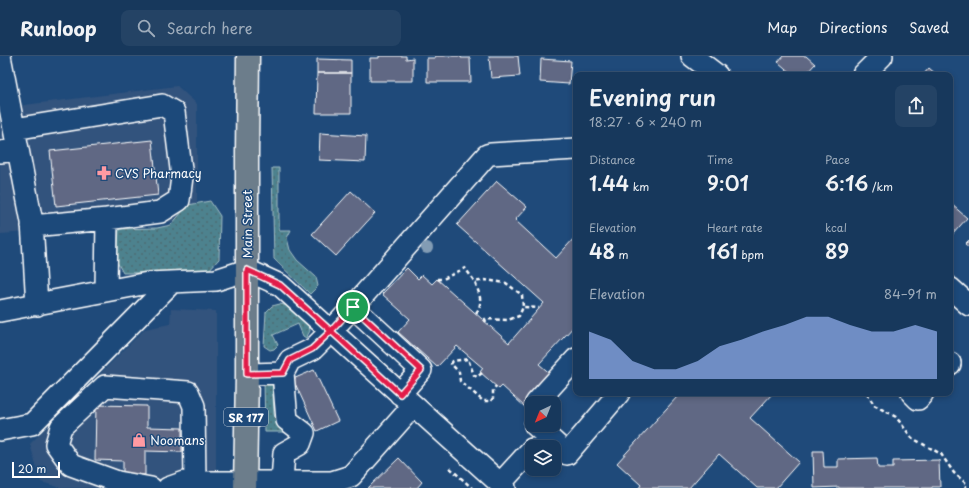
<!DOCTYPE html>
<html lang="en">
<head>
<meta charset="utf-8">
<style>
  body { margin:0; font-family:"Playpen Sans",sans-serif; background:#244365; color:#f1f3f6; height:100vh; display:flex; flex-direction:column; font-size:15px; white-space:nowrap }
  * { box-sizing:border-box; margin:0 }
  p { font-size:13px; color:#9eacbb }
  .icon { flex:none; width:22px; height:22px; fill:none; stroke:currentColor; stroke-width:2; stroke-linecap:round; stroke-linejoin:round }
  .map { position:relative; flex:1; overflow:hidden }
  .panel { position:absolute; left:573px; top:16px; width:380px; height:324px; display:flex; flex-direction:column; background:#17385c; border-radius:8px; box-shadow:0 2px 6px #0003,0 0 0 1px #365272 }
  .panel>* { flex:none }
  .needle { width:26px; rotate:223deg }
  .tools { position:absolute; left:525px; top:340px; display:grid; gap:8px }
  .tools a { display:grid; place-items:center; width:36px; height:36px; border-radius:8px; background:#17385c; box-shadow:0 2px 6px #0003,0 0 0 1px #365272; font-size:20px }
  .scale { position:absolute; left:12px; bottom:10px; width:48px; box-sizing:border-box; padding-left:4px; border:2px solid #fff; border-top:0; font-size:11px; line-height:14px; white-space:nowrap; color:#fff; -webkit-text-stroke:3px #1f4a7a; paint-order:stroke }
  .pin { position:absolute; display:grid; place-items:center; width:34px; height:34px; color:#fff; margin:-17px; border:2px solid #fff; border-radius:50%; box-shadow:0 1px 4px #0007 }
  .round { display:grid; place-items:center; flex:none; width:42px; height:42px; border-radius:8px; background:#244365 }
  .overview { display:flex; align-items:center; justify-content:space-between; height:68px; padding:0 16px }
  h1 { font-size:22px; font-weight:600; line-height:30px }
  .metrics { display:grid; grid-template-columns:repeat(3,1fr); gap:6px; height:68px; padding:4px 16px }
  .metrics div { display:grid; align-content:center }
  .metrics b { font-size:20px; font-weight:600 }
  .metrics small { font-size:11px; font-weight:400 }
  .metrics p { font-size:11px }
  .chart { height:112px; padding:8px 16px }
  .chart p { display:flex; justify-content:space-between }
  .chart svg { width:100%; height:72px; margin-top:4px; fill:#95b2f1; opacity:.7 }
  header { display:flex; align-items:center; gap:24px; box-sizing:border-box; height:56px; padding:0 20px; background:#17385c; border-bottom:1px solid #365272 }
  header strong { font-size:19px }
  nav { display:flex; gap:22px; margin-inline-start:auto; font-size:14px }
  .search { width:280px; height:36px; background:#244365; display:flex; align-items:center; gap:10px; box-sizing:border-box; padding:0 14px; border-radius:8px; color:#9eacbb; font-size:15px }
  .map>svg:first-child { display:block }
  .built { fill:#32537d }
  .grass { fill:url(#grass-dots); stroke:#a6c0c6 }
  .building { fill:#606884; stroke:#fff }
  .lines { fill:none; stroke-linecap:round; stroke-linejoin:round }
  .minor-casing { stroke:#fff; stroke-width:24 }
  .major-casing { stroke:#fff; stroke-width:25 }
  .path { stroke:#fff; stroke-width:2.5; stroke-dasharray:4 3; stroke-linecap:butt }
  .minor { stroke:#1f4a7a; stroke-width:21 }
  .major { stroke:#6c7d8b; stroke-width:22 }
  .tree { fill:#829cb4 }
  .route-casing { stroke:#fff; stroke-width:8 }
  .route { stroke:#e11d48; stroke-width:5 }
  .labels { text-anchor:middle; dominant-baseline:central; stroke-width:3; stroke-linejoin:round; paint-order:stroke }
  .shield { fill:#1f4a7a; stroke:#bcc9d7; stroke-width:1 }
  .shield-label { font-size:11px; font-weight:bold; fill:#fff }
  .poi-label { font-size:12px; fill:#fff; stroke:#1f4a7a; text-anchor:start }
  .street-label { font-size:12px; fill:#fff; stroke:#1f4a7a }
</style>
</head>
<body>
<header>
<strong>Runloop</strong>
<div class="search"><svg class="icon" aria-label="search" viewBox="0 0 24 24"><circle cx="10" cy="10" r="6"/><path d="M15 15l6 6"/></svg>Search here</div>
<nav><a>Map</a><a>Directions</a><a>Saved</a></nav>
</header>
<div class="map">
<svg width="969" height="432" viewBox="0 0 969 432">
  <defs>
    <pattern id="grass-dots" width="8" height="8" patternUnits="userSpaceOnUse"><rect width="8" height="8" fill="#4e828e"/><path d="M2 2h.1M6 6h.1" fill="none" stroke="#4d6a70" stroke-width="1.8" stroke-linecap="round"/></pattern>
  </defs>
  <rect width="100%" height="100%" fill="#1f4a7a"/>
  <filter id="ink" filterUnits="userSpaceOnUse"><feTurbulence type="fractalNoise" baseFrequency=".025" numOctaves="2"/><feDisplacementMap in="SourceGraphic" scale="8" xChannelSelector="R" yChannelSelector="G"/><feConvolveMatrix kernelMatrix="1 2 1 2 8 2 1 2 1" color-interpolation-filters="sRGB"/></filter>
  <g filter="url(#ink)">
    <!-- built -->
    <path class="built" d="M177,30L197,48V164L0,178V52Z
      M171,253L216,255V432H62L41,426L30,388L145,273L170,268Z"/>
    <!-- grass -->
    <path class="grass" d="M272,112H279V174H291L287,182L290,194L297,204L316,221L318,230L310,238L274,203Z
      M210,145L220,160L219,203L207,216L123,217L117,206L119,173L157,172L171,169L188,149Z
      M280,248L288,250L309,270L310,275L306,282L303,280L298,268L273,279L278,289L274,293L270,294L264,290L266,256L272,250Z
      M272,320L274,358L279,371L294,376H265L264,325Z"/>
    <!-- building -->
    <path class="building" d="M379,0H406V3L413,2V25H370V2H379Z
      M435,0H461V2H470L471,26H427V2H435Z
      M489,0H518L520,20L491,22Z
      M783,0H806L815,8L805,19H793L778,6Z
      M317,3L351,4V17H317Z
      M541,3L571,5L569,28L540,26Z
      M929,12L937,19H923Z
      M317,17H351V57H316Z
      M320,77L366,80L365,106L319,104Z
      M152,84L158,139L56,150L50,95Z
      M497,125L527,151L515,164L556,202L576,180V268L539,308L553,320L525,351L502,330L499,333L480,316L483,312L457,290L437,311L398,276L410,263L382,238L407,212L418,223L422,219L432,228L437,223L509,287L544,247L457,169Z
      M351,135L375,157L336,200L312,178Z
      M950,147L967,162L952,179L950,177Z
      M969,184V191L965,188Z
      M314,314L338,365L317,375L293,323Z
      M672,337H722L724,339L725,337H773L750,362L799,406L776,432H757L719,398L689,432H639L641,429L617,407L677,341Z
      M96,349L147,350V371L182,372V396L145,395V419L123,418V405L95,404Z
      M813,395H823L824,411H838V403L877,402L878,412H893V405L939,404L940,431H932V432H839V431L814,432Z
      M399,402L422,426L417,432H368Z"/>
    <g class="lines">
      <defs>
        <path id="minor" d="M0,0L32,166L37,249
          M692,0L717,19
          M863,19L882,0
          M14,73L162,49L174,56L182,121L179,144L160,156L107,163
          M0,96L18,94
          M32,170L107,163L106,235
          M950,232L969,249
          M353,251L487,99L491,98L576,93
          M0,255L148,227L216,224L247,214L280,229L505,432
          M950,307V308
          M247,318L283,317
          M912,337L918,343L923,337
          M536,347L576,303
          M535,369L567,398L619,337
          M0,374L32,368L172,226
          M282,425L284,397L300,388L304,377L287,364L283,317L290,304L313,293L331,275L353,251L421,314L400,338
          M500,428L532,393
          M151,432L118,426L71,409L56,388L61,371L105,330L188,336L194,350L195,426
          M168,432L185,426H332L351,420L413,350"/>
        <path id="major" d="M245,432L247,318V96L248,0"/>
      </defs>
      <!-- minor casing -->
      <use href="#minor" class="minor-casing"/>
      <!-- major casing -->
      <use href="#major" class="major-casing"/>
      <!-- path -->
      <path class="path" d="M437,223H443L465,212L475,226
        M476,257C484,247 479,237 475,226L485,224L506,227L522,239L523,251
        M486,266L485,263L508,264L519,260L523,251L539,252
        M482,317L477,321L474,319L468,303L453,305L451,308L459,316L460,325L483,345H491L493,342V334L496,330
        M867,337L874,349L896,361L912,382L941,398L954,417L967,428L965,432
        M450,412L472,432"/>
      <!-- minor -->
      <use href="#minor" class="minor"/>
      <!-- major -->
      <use href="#major" class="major"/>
    </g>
    <!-- trees -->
    <circle class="tree" cx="427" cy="192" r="6"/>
  </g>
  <g class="lines" filter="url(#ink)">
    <defs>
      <path id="route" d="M353,251L331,275L280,229L247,214V318L283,317L290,304L312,293L331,275L400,338L421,314L353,251"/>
    </defs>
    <!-- route casing -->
    <use href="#route" class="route-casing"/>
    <!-- route -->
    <use href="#route" class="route"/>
  </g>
  <!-- icons -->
  <defs>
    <symbol id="pharmacy-bare" viewBox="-9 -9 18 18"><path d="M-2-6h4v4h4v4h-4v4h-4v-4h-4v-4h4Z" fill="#ff9aa2" stroke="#1f4a7a" stroke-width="2.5" paint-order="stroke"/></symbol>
    <symbol id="shop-bare" viewBox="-9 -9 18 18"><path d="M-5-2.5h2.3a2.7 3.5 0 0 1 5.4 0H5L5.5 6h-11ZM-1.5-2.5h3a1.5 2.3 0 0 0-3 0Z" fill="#ff9aa2" stroke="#1f4a7a" stroke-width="2.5" paint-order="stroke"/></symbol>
  </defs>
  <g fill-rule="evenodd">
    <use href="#pharmacy-bare" x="94" y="107" width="20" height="20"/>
    <use href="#shop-bare" x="129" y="374" width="20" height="20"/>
  </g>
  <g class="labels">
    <!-- shield labels -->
    <rect class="shield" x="224" y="352" width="44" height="18" rx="3"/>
    <g class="shield-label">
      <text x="246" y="361">SR 177</text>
    </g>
    <!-- poi labels -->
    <g class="poi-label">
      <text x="115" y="117">CVS Pharmacy</text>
      <text x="150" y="384">Noomans</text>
    </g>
    <!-- street labels -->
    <g class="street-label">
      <text transform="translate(247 168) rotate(-90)">Main Street</text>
    </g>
  </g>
</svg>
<div class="tools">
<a><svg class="needle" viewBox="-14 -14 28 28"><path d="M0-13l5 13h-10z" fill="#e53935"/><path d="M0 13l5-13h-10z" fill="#9eacbb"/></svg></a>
<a><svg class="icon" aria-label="layers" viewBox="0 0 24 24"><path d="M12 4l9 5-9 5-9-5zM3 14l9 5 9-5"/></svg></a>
</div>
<div class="scale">20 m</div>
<div class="pin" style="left:353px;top:251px;background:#1e9e55"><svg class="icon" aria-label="arrive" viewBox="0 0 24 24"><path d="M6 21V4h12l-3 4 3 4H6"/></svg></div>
<section class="panel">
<div class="overview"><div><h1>Evening run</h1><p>18:27 · 6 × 240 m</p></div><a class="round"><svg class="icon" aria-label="share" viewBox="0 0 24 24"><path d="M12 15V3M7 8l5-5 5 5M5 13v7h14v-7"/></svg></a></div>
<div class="metrics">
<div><p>Distance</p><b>1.44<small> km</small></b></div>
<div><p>Time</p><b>9:01</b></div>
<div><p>Pace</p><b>6:16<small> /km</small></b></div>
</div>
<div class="metrics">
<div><p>Elevation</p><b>48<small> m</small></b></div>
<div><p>Heart rate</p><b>161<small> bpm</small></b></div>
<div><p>kcal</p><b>89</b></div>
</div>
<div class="chart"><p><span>Elevation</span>84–91 m</p>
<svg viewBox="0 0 160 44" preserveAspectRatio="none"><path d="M0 44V15L10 20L20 33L30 38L40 38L50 33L60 24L70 20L80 15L90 11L100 6L110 6L120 11L130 15L140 15L150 11L160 15V44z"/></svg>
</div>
</section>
</div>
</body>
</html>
